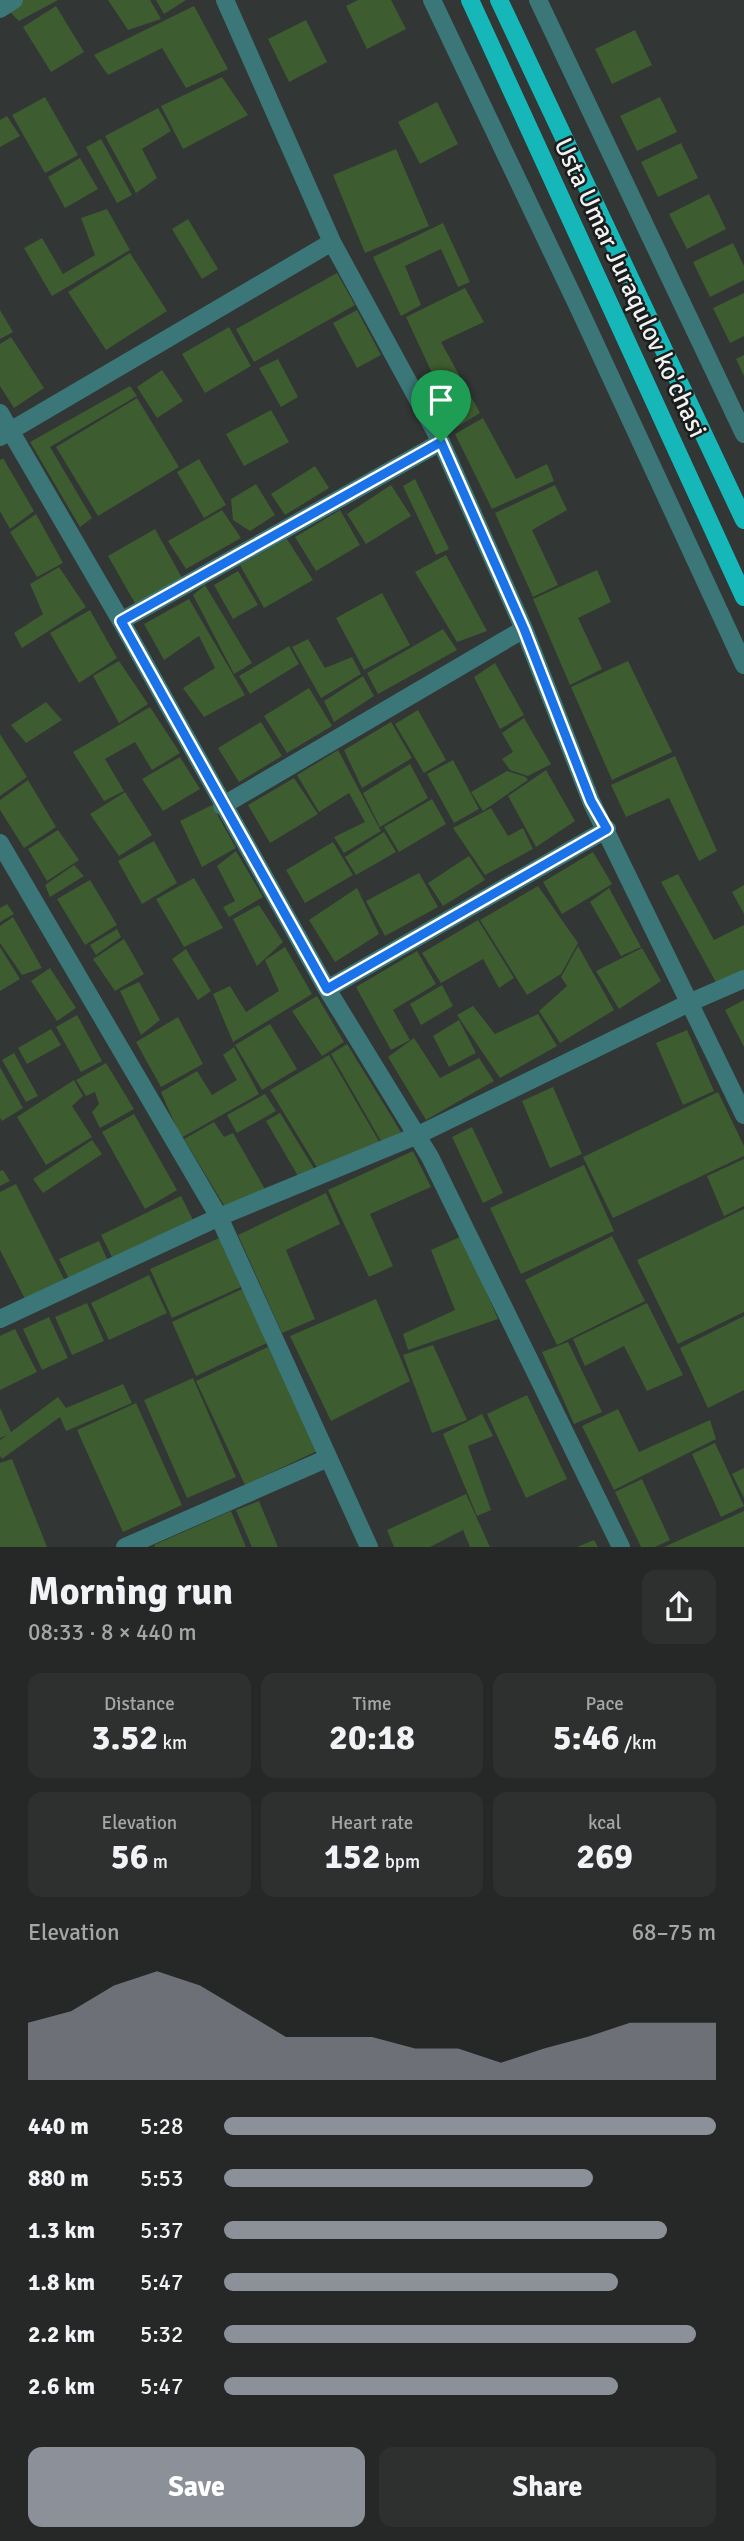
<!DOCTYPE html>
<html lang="en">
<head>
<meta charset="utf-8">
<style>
  body { margin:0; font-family:Signika,sans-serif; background:#2e302f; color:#f1f3f6; height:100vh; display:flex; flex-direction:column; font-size:26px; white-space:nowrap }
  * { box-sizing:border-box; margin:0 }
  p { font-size:23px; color:#a4a6a7 }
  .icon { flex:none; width:38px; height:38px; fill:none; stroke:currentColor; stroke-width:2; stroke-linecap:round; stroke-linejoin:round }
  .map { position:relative; height:1547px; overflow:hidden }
  .side { display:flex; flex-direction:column; background:#262827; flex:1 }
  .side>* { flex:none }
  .pin { position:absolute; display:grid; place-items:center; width:60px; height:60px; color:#fff; margin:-72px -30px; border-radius:50% 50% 50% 0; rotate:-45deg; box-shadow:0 0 7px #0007 }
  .pin .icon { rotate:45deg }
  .round { display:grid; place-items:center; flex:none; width:74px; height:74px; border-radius:14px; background:#2e302f }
  .overview { display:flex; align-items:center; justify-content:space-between; height:119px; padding:0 28px }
  h1 { font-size:38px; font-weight:700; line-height:52px }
  .figures { display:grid; grid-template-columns:repeat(3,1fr); gap:10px; height:119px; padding:7px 28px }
  .figures div { display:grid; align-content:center; border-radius:14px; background:#2e302f; text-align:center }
  .figures b { font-size:35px; font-weight:700 }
  .figures small { font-size:19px; font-weight:400 }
  .figures p { font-size:19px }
  .chart { height:196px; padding:14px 28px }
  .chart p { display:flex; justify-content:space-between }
  .chart svg { width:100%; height:126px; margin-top:7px; fill:#8c9099; opacity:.7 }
  .action { display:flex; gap:14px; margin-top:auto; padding:14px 28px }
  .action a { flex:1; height:80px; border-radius:14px; background:#8c9099; color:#fff; font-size:28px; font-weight:700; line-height:80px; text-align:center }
  .action a+a { background:#2e302f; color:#f1f3f6 }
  ul { padding:0 28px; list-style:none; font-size:23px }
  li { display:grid; grid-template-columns:112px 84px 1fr; align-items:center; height:52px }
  li i { height:18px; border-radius:9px; background:#8c9099 }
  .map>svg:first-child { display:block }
  .building { fill:#3d5c30 }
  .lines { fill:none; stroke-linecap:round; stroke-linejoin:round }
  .minor { stroke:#3b7778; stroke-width:18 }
  .major { stroke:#16b7b9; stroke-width:18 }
  .route-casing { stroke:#fff; stroke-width:14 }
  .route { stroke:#1a73e8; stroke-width:9 }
  .labels { text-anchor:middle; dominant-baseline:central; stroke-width:5; stroke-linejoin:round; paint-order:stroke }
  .street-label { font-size:26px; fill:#f1f3f2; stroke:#1b1d1c }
</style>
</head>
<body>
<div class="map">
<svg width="744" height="1547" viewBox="0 0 744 1547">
  <rect width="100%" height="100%" fill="#323634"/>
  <!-- building -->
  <path class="building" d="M7,0H58L19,21L1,3Z
    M108,0H150L161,19L128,30Z
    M156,0H186L164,14Z
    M358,0H391L406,29L367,49L346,6Z
    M56,6L84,52L51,72L23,27Z
    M194,6L228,69L186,88L162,48L108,75L94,55Z
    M306,20L327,62L289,82L268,39Z
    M635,30L652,65L612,84L595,49Z
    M222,77L248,115L183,149L161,106Z
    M45,97L78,155L45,173L12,115Z
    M660,97L677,132L637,151L620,116Z
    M437,102L458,144L420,164L398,122Z
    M158,108L171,131L142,149L157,178L136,193L105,136Z
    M7,116L20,136L0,147V120Z
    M101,139L132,195L117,203L86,147Z
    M681,143L698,178L658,197L641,162Z
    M396,149L429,226L365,253L333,175Z
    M80,158L98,189L65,208L48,177Z
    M709,194L726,229L687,249L669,214Z
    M107,209L130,250L52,296L24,248L42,238L63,274L95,255L81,218Z
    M188,219L218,269L202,279L172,229Z
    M443,223L470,282L458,287L441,249L405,266L421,305L401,316L373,257Z
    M733,243L744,266V280L710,297L693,262Z
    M130,253L167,311L106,350L68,292Z
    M337,273L355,305L254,362L236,329Z
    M465,288L484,322L441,342L480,413L457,427L406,317Z
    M744,293V336L730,343L713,308Z
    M0,310L13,332L0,339Z
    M357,310L381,355L357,368L333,323Z
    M229,327L251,366L205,393L182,354Z
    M11,337L44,388L14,408L0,386V344Z
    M744,355V376L736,359Z
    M278,359L298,397L281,407L259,368Z
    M162,370L183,401L157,418L137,387Z
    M130,386L137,396L50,447L92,518L80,527L30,442Z
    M137,398L179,467L98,516L56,447Z
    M271,410L289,442L244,466L226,434Z
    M483,418L516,479L547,464L554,481L492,509L455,434Z
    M3,458L34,511L10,529L0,511V460Z
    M199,459L226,505L204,518L177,472Z
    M315,466L329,488L285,515L271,494Z
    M415,479L449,549L436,555L403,486Z
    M256,484L275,515L250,531L233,520L231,499Z
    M391,485L411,516L366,544L347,514Z
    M555,485L567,510L532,530L558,585L533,597L495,513Z
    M222,510L241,538L186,569L168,541Z
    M340,510L360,545L316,571L295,537Z
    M36,514L63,563L37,577L10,532Z
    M155,529L182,578L136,605L108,556Z
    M287,539L313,580L264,608L240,565Z
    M446,555L487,631L457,642L415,572Z
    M59,567L86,607L22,648L14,633L43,614L30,584Z
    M597,570L611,602L578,618L602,669L570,685L533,599Z
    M238,571L258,605L233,619L214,585Z
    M205,585L252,663L234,674L193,595Z
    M382,593L410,645L364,670L336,618Z
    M189,599L245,695L204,717L183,688L215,668L199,636L164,660L144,624Z
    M90,610L117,658L79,683L50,633Z
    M443,629L457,650L378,694L367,673Z
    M308,639L325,668L352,657L361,674L321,698L292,647Z
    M289,646L299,664L250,694L239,676Z
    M119,661L148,704L119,723L93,676Z
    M628,661L672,752L612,780L571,687Z
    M495,663L524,715L500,729L474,677Z
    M363,676L374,696L334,722L324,701Z
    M309,688L332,726L287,753L264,716Z
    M46,702L62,720L26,743L11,725Z
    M150,707L180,753L152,770L135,742L105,759L124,791L104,801L73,752Z
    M418,710L446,760L424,773L395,724Z
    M524,718L551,764L528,776L510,770L502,759L513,752L502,733Z
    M261,722L282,756L239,782L218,748Z
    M391,722L412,758L362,788L344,750Z
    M0,734L27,777L0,796Z
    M338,750L381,831L344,853L334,837L365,822L349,793L319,812L297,775Z
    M675,756L717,851L699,861L669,798L626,817L611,785Z
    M180,757L200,789L163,811L142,779Z
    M453,760L479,809L454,823L427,774Z
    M410,764L428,798L380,827L363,793Z
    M546,770L575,821L536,847L508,796Z
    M507,771L526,777L528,780L483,811L471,792Z
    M294,778L318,814L270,843L248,805Z
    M28,780L56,827L24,848L0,810V800Z
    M125,792L152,835L119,856L90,814Z
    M432,799L446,824L399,852L384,827Z
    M212,805L236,848L202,867L180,821Z
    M491,808L508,836L523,828L533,849L485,875L453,828Z
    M58,830L79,860L47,881L28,849Z
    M384,832L396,852L356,875L345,857Z
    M154,841L177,883L142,904L118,861Z
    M333,842L353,875L305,903L286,870Z
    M236,851L263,897L229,917L223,907L235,901L217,866Z
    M593,852L612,884L562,914L543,882Z
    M469,856L485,880L443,906L428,883Z
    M74,865L84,876L50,897L45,885Z
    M419,873L438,907L385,936L366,901Z
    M678,874L714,940L744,925V970L718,986L661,882Z
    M194,878L223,928L184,947L156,899Z
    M90,880L117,925L85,945L57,899Z
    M744,885V914L732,892Z
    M538,886L578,943L561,974L527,995L480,920Z
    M357,888L379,934L335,962L309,920Z
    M609,888L641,947L621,956L590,902Z
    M7,904L14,914L0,922V908Z
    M259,905L283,942L257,966L233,919Z
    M13,917L42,968L22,975L0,943V926Z
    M478,920L514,978L499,988L483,959L441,983L422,953Z
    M117,929L121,937L96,955L90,945Z
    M124,939L144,974L115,991L93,959Z
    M578,946L614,1010L560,1043L539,1011L567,986L561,977Z
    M0,947L20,979L0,991Z
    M285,947L312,994L233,1042L213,994L230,986L246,1012L279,991L265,960Z
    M642,948L661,981L619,1009L596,971Z
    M186,949L211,991L198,1000L172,959Z
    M417,951L436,984L393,1010L410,1040L391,1050L356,987Z
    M50,968L76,1008L57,1021L31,981Z
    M139,982L160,1020L141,1035L120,991Z
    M442,985L453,1006L421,1025L410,1004Z
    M317,996L344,1042L322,1056L292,1011Z
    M744,1000V1047L725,1010Z
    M473,1006L495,1034L538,1014L557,1046L500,1078L457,1015Z
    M77,1015L102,1061L81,1072L56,1027Z
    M178,1017L203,1064L161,1087L136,1042Z
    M459,1020L476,1053L449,1067L433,1036Z
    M270,1024L297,1069L262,1090L235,1045Z
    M51,1029L61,1045L27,1064L18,1048Z
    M687,1030L714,1091L683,1105L656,1043Z
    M414,1038L440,1078L479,1058L494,1081L426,1120L388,1057Z
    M347,1044L401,1132L382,1143L331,1054Z
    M234,1047L259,1094L181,1138L161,1092L197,1071L212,1095L237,1080L223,1055Z
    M14,1053L38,1096L26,1102L2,1060Z
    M329,1055L380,1143L321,1174L270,1090Z
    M106,1063L134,1109L100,1128L92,1112L99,1104L95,1092L86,1096L76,1080Z
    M0,1067L23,1108L2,1121L0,1118Z
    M74,1080L83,1096L72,1106L92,1137L46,1165L17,1117Z
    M553,1087L582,1154L550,1168L522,1101Z
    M718,1092L744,1146V1156L613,1218L583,1157Z
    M265,1094L276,1111L237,1133L227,1115Z
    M280,1113L318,1175L302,1183L266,1121Z
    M134,1114L177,1190L145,1209L102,1132Z
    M214,1122L224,1137L233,1133L266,1191L228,1212L184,1139Z
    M472,1127L503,1193L483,1203L452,1137Z
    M92,1140L102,1154L43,1193L33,1179Z
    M413,1151L431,1187L370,1214L393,1266L369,1277L328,1190Z
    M744,1159V1206L724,1216L707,1176Z
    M584,1165L614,1231L521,1274L490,1208Z
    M3,1170L10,1181L0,1186V1171Z
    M16,1184L65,1281L26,1301L0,1250V1192Z
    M326,1193L340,1224L286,1250L315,1319L282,1333L238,1235Z
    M181,1196L193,1220L113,1259L101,1235Z
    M744,1209V1312L678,1344L637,1260Z
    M462,1236L498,1319L408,1350L403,1334L455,1310L431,1250Z
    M612,1236L645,1301L557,1345L525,1280Z
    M219,1238L241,1287L172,1318L150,1269Z
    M99,1241L108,1261L69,1279L59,1259Z
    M149,1275L167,1313L109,1340L91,1303Z
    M242,1289L267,1343L196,1376L172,1322Z
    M376,1299L410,1381L331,1421L290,1336Z
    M87,1303L104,1341L72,1355L55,1317Z
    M647,1303L683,1375L647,1391L624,1346L585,1366L573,1339Z
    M744,1316V1390L708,1408L680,1348Z
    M49,1317L68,1358L42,1370L23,1329Z
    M15,1329L37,1372L0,1390V1336Z
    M568,1342L602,1412L574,1424L542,1352Z
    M433,1345L467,1420L432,1433L403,1355Z
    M268,1347L317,1451L245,1485L196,1381Z
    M193,1378L236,1477L187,1498L144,1400Z
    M123,1384L132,1403L66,1431L60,1417L2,1459L0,1456V1440L7,1435L0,1438V1408L11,1432L58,1397L66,1408Z
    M527,1395L567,1479L526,1498L487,1414Z
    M136,1403L182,1505L123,1532L77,1430Z
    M618,1409L639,1452L710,1420L716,1439L614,1490L582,1426Z
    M482,1414L493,1436L468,1446L491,1510L477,1516L443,1434Z
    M715,1443L744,1506L721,1517L692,1454Z
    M12,1459L47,1547H0V1463Z
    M744,1468V1498L732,1474Z
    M642,1479L670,1540L655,1547H641L615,1492Z
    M466,1494L490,1547H470L463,1530L430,1547H394L387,1530Z
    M259,1501L278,1547H252L236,1510Z
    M231,1511L246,1547H155L154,1545Z
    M744,1511V1547H664Z
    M594,1540L598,1547H577Z"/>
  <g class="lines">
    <!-- minor -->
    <path class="minor" d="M225,0L332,242L441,442L524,629L591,801L744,1115
      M432,0L582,315L744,665
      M538,0L744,434
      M0,9L14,0
      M0,413L121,621L327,989L430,1157L621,1547
      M0,437L332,242
      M121,621L441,442
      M222,806L524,629
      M0,843L219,1217L369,1547
      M327,989L607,829
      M0,1319L219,1217L418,1135L691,1002L744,979
      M125,1547L328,1458"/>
    <!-- major -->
    <path class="major" d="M470,0L744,597
      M499,0L744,520"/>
  </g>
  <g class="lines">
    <defs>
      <path id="route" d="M441,442L524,629L591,801L607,829L327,989L121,621Z"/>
    </defs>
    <!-- route casing -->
    <use href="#route" class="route-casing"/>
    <!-- route -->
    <use href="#route" class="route"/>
  </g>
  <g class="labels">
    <!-- street labels -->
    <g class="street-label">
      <text transform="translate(630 288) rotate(65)">Usta Umar Juraqulov ko'chasi</text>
    </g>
  </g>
</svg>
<div class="pin" style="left:441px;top:442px;background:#1e9e55"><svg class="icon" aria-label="arrive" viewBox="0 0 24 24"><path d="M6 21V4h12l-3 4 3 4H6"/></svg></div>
</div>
<section class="side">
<div class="overview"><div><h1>Morning run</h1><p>08:33 · 8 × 440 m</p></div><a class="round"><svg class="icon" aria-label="share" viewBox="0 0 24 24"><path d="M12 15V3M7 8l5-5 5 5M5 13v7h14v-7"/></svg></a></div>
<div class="figures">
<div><p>Distance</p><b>3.52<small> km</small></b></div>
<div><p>Time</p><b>20:18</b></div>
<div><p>Pace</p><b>5:46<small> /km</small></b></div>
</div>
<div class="figures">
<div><p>Elevation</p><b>56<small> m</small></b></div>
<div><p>Heart rate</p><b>152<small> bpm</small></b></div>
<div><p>kcal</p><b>269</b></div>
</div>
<div class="chart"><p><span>Elevation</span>68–75 m</p>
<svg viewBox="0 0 160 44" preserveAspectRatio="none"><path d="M0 44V24L10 20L20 11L30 6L40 11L50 20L60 29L70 29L80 29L90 33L100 33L110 38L120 33L130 29L140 24L150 24L160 24V44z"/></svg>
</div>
<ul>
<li><b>440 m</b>5:28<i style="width:100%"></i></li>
<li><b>880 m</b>5:53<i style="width:75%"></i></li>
<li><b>1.3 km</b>5:37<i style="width:90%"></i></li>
<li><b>1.8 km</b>5:47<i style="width:80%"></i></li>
<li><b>2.2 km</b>5:32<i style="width:96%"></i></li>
<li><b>2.6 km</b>5:47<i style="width:80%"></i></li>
</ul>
<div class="action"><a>Save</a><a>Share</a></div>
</section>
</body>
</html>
